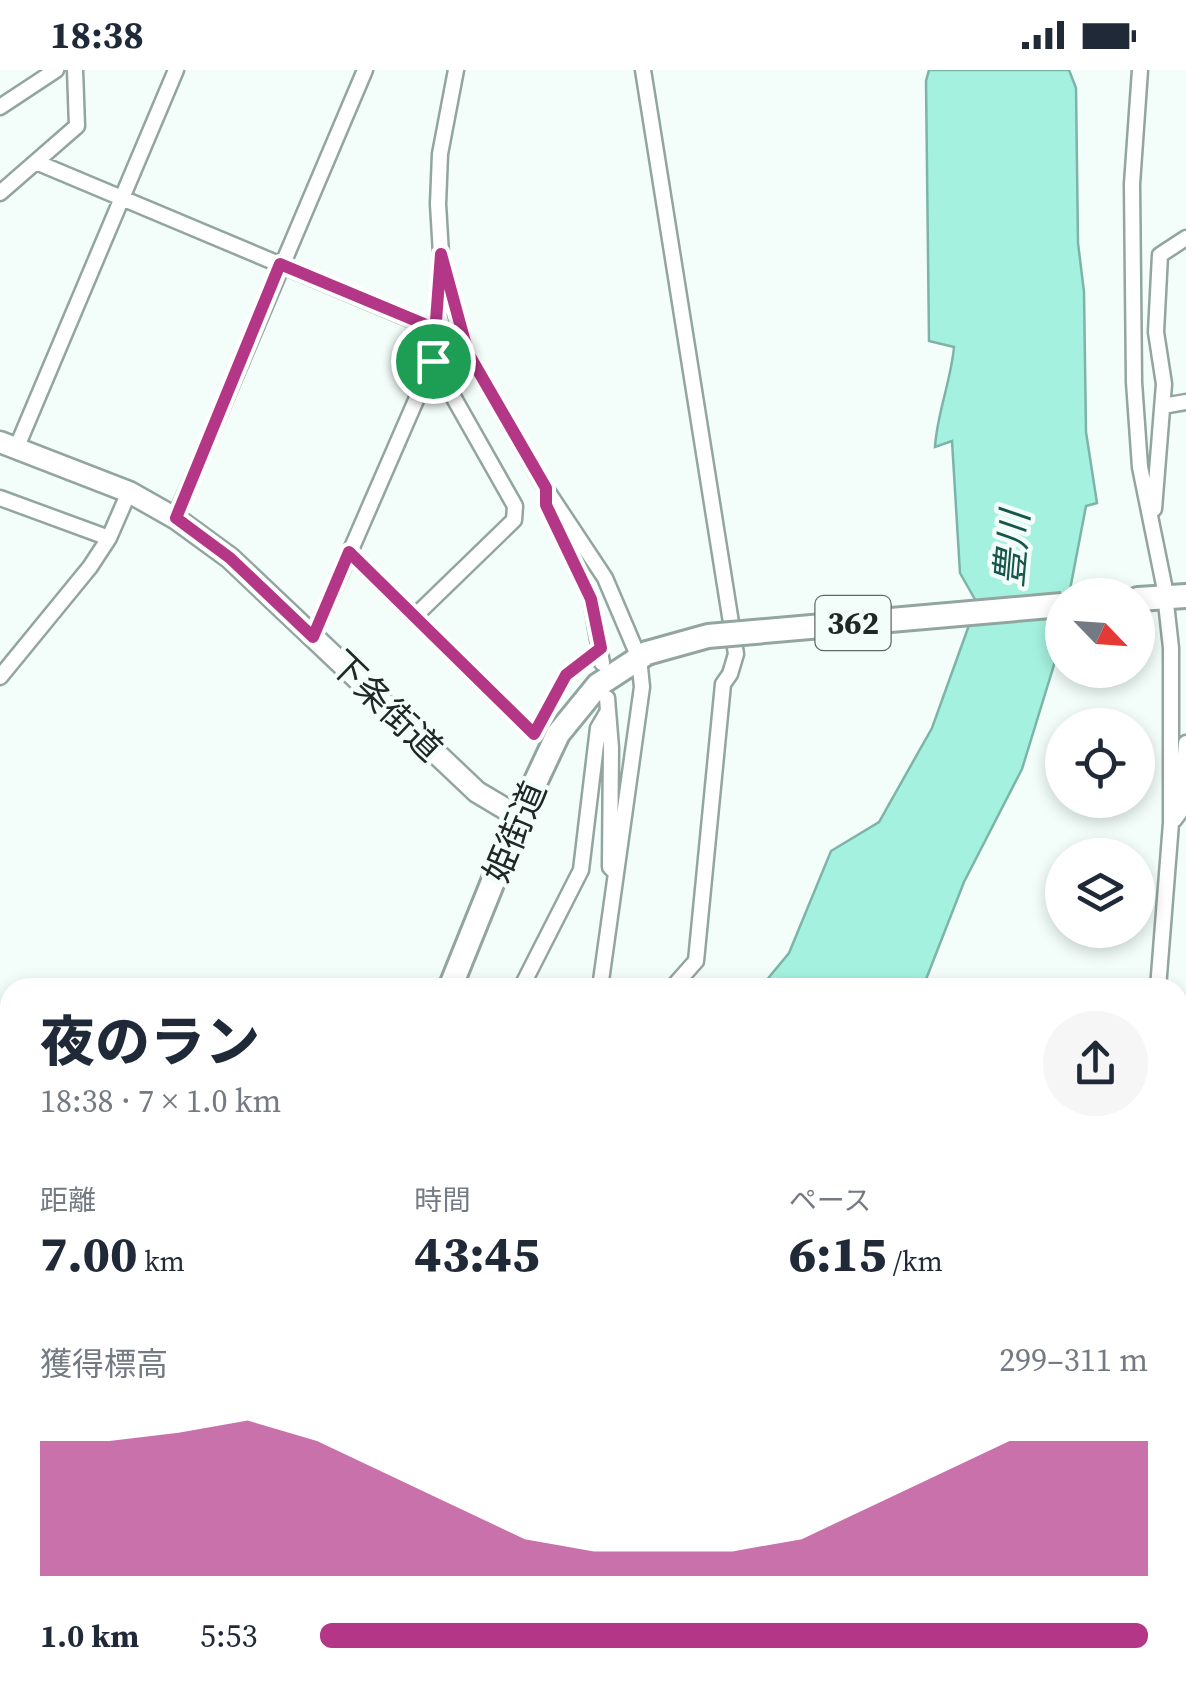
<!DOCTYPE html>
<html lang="ja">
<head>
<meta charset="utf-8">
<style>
  body { margin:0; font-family:"Source Serif 4","Noto Sans JP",serif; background:#f6f6f7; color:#1f2937; height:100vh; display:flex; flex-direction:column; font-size:38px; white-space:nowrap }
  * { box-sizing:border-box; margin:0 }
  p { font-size:32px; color:#747a83 }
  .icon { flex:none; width:55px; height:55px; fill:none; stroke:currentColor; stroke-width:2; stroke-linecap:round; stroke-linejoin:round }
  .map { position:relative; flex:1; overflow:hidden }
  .drawer { position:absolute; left:0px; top:908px; width:1188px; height:718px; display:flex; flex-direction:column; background:#fff; border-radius:30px 30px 0 0; box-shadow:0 5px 15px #0003 }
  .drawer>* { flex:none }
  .needle { width:65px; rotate:115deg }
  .tools { position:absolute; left:1045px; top:508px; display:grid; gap:20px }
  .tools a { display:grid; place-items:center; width:110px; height:110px; border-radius:50%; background:#fff; box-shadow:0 5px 15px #0003; font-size:50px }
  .pin { position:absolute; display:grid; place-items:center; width:85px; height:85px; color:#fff; margin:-42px; border:5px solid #fff; border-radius:50%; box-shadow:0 2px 10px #0007 }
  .round { display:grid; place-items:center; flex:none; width:105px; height:105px; border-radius:52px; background:#f6f6f7 }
  .headline { display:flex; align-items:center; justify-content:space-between; height:170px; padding:0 40px }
  h1 { font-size:55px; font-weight:800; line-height:75px }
  .stats { display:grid; grid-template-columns:repeat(3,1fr); gap:15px; height:170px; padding:10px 40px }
  .stats div { display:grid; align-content:center }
  .stats b { font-size:50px; font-weight:800 }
  .stats small { font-size:28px; font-weight:400 }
  .stats p { font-size:28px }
  .chart { height:280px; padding:20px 40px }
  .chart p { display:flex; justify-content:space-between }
  .chart svg { width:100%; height:180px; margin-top:10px; fill:#b33687; opacity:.7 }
  ul { padding:0 40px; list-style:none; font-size:32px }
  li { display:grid; grid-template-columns:160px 120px 1fr; align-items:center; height:75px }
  li i { height:25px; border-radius:12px; background:#b33687 }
  .status { display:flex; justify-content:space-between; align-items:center; height:70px; padding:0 50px; background:#fff; direction:ltr }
  .status svg { height:28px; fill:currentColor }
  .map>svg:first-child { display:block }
  .forest { fill:#7fcbba }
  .water { fill:#a5f1df; stroke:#7db4a8; stroke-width:2.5 }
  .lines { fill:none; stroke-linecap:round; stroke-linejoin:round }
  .river { stroke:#a5f1df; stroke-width:20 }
  .minor-casing { stroke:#93a5a0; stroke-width:19 }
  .primary-casing { stroke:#93a5a0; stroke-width:25 }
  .trunk-casing { stroke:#93a5a0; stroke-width:28 }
  .minor { stroke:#fff; stroke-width:14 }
  .primary { stroke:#fff; stroke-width:20 }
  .trunk { stroke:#fff; stroke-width:22 }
  .trunk-bridge-casing { stroke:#93a5a0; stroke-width:28; stroke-linecap:butt }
  .trunk-bridge { stroke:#fff; stroke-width:22 }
  .route-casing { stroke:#fff; stroke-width:20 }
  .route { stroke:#b33687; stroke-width:12 }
  .labels { text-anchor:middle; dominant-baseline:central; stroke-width:9; stroke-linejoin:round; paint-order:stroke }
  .shield { fill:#f3fefb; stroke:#5f6866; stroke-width:2.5 }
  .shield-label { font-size:32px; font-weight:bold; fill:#202726 }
  .street-label { font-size:35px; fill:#202726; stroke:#f3fefb }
  .water-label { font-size:38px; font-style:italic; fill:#17564b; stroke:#f3fefb }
</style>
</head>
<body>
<div class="status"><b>18:38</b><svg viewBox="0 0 49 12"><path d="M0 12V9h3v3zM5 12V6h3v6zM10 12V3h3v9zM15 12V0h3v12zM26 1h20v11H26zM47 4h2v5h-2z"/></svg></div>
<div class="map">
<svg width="1186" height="1623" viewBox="0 0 1186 1623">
  <rect width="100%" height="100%" fill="#f3fefb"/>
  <!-- forest -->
  <path class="forest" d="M720,1615H878L876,1623H722Z"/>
  <!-- water -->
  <path class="water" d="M929,0H1069L1076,18L1078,173L1084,222L1086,362L1097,433L1086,436L1069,525H1062V557L1057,585L1022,699L964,812L923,917L760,918L789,883L831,781L879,752L932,658L977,533L960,503L952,371L935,377C937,343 951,311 954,277L929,271L926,11Z"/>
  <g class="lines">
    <!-- river -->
    <path class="river" d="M338,1623L346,1615"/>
    <defs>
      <path id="minor" d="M456,0L440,84L438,134L441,184L453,234L468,283L546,419L605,508L639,588L642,617L600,918
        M643,0L736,584L730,604L723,614L696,891L672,918
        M1140,0L1132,114L1134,312L1140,397L1164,515L1171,578V753L1158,918
        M0,37L56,0
        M36,92L424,255L433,291L515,436L514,450L415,546
        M0,123L77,56L75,0
        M1163,336L1186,332
        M16,379L176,0
        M546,424V435L591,529L602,593
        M0,428L109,468
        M1154,439L1164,314L1156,262L1160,185L1186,168
        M175,448L365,0
        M349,482L534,664L566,605L601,578
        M313,567L433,291L440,198
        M0,607L90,497L109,468L129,422
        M607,628L611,678L610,797L614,801
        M1174,750L1180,742L1186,673
        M521,918L581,800L598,658L608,641
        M1182,988L1186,991
        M1178,1150L1186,1149
        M1183,1337L1181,1280L1186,1254
        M0,1605L14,1623
        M217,1623L226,1615
        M985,1623L988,1615"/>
      <path id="primary" d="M0,372L129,422L175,448L230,488L477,722L519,747"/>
      <path id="trunk" d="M1138,529L1186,526
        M450,918L519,747L558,664L598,615L647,583
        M0,1561L10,1552"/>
    </defs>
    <!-- minor casing -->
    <use href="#minor" class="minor-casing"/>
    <!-- primary casing -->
    <use href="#primary" class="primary-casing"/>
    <!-- trunk casing -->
    <use href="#trunk" class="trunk-casing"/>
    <!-- minor -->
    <use href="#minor" class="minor"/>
    <!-- primary -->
    <use href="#primary" class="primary"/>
    <!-- trunk -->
    <use href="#trunk" class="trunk"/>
    <defs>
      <path id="trunk-bridge" d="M647,583L708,566L1062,535"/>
    </defs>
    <!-- trunk-bridge casing -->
    <use href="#trunk-bridge" class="trunk-bridge-casing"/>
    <!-- trunk-bridge -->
    <use href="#trunk-bridge" class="trunk-bridge"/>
  </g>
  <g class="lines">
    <defs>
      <path id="route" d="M441,184L468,283L546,418V435L591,529L601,578L566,605L534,664L349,482L313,567L230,488L176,448L280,194L424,254L433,291Z"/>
    </defs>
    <!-- route casing -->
    <use href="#route" class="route-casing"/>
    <!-- route -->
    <use href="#route" class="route"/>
  </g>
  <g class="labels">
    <!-- shield labels -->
    <rect class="shield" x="815.5" y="526" width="75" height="54" rx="8"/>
    <g class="shield-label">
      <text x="853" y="553">362</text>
    </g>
    <!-- street labels -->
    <g class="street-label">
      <text transform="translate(386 636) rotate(44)">下条街道</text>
      <text transform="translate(515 762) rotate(-67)">姫街道</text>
    </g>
    <!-- water labels -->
    <g class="water-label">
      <text transform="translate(1012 479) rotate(-85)">豊川</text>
    </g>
  </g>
</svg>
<div class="tools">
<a><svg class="needle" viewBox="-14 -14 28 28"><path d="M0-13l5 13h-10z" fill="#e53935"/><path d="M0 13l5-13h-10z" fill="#747a83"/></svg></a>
<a><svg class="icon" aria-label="locate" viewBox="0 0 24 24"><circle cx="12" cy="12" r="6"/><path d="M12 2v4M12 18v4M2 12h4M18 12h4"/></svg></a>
<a><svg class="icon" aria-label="layers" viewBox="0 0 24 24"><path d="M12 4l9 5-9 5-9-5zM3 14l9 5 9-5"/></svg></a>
</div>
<div class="pin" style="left:433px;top:291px;background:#1e9e55"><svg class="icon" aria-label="arrive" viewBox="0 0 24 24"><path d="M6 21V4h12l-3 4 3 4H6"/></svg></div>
<section class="drawer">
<div class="headline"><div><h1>夜のラン</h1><p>18:38 · 7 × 1.0 km</p></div><a class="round"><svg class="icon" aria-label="share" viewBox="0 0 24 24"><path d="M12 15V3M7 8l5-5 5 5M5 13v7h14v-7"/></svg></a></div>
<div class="stats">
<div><p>距離</p><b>7.00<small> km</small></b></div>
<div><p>時間</p><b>43:45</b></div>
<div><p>ペース</p><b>6:15<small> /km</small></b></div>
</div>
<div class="chart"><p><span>獲得標高</span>299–311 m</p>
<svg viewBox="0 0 160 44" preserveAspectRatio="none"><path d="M0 44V11L10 11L20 9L30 6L40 11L50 19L60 27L70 35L80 38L90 38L100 38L110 35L120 27L130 19L140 11L150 11L160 11V44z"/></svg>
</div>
<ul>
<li><b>1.0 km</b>5:53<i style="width:100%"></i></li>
</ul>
</section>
</div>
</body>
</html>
